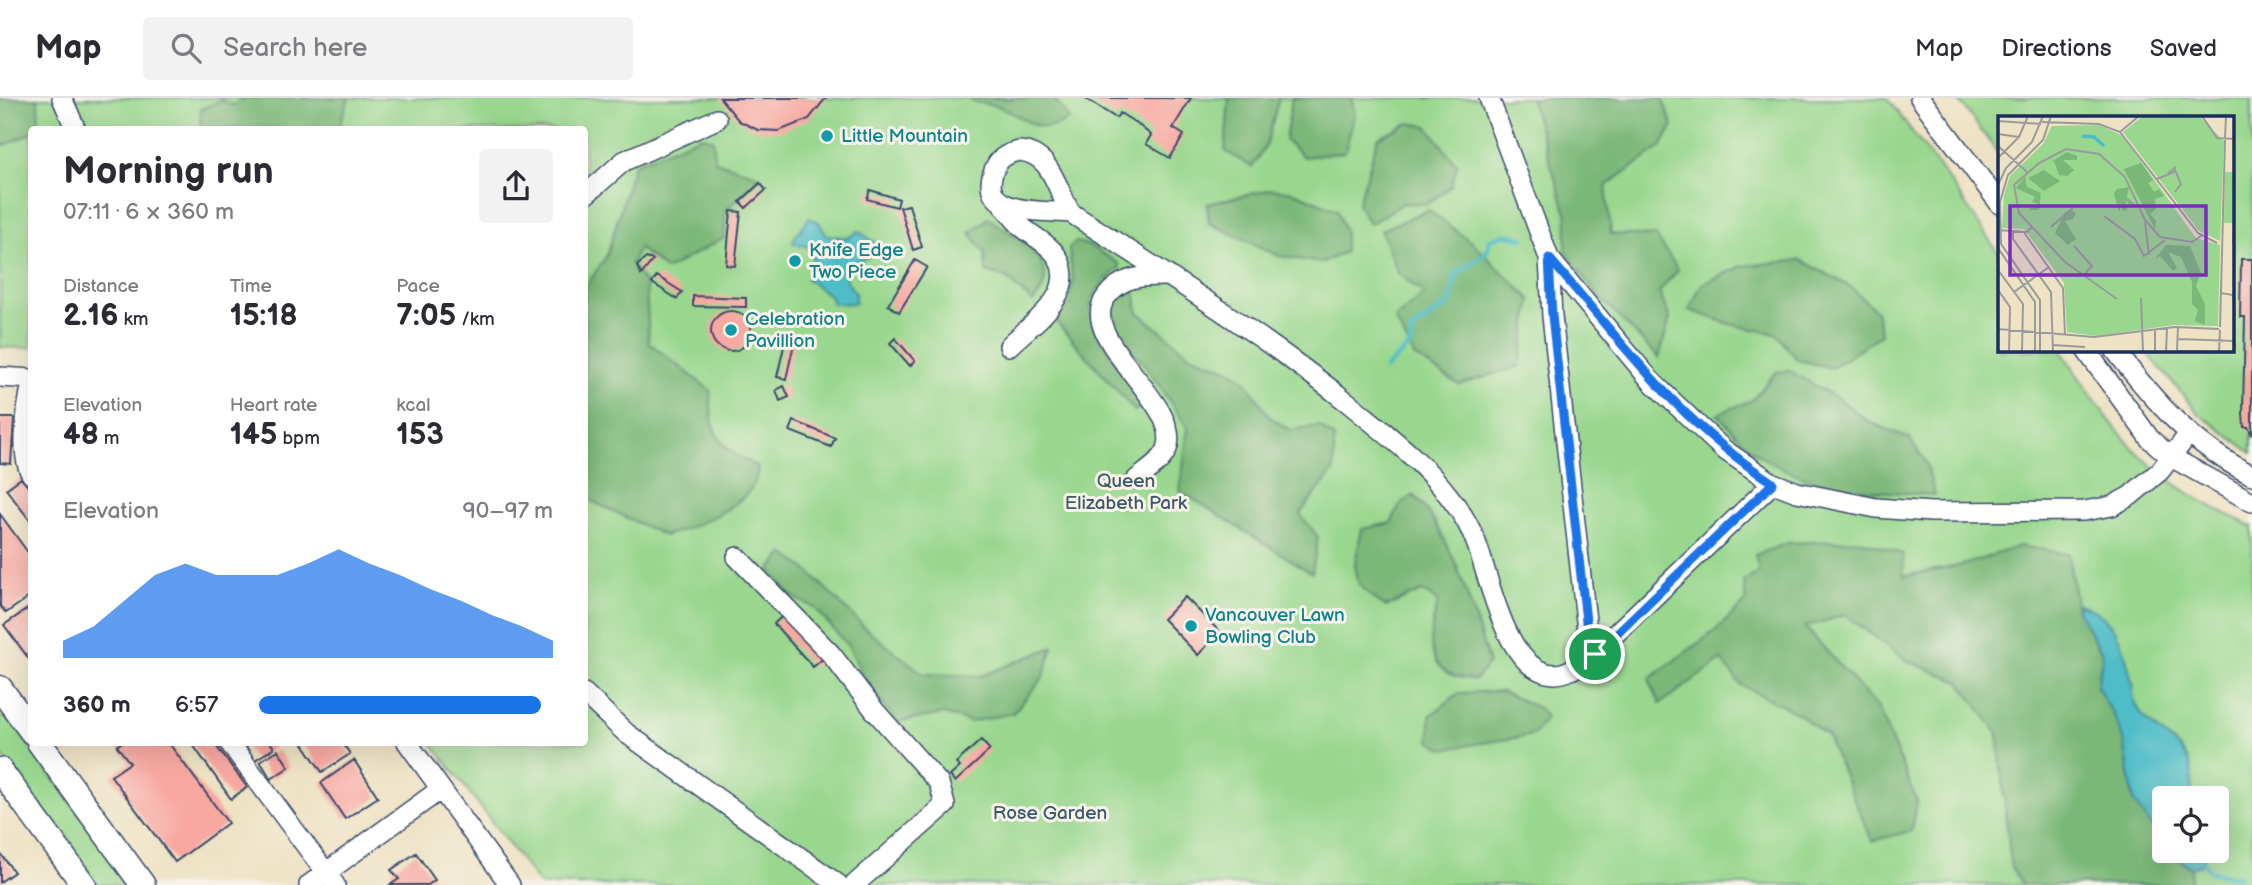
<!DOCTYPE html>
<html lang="en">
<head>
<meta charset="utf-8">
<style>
  body { margin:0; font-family:"Balsamiq Sans",sans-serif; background:#f2f2f3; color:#2b2b33; height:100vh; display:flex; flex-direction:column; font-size:26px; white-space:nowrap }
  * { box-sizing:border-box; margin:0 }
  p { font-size:23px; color:#7c7c81 }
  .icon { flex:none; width:38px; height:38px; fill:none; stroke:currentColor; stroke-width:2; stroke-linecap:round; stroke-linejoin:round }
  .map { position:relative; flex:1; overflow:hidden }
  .panel { position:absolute; left:28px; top:28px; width:560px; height:620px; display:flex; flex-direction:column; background:#fff; border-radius:7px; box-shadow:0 7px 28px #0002 }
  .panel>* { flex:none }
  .buttons { position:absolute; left:2152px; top:688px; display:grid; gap:14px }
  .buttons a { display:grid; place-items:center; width:77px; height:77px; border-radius:7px; background:#fff; box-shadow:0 7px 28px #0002; font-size:35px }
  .pin { position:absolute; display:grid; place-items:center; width:60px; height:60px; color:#fff; margin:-30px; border:4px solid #fff; border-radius:50%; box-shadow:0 2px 7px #0007 }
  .round { display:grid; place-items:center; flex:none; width:74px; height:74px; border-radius:7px; background:#f2f2f3 }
  .overview { display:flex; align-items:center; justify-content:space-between; height:119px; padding:0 35px }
  h1 { font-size:38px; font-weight:700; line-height:52px }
  .figures { display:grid; grid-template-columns:repeat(3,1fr); gap:10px; height:119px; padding:7px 35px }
  .figures div { display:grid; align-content:center }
  .figures b { font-size:30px; font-weight:700 }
  .figures small { font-size:19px; font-weight:400 }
  .figures p { font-size:19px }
  .chart { height:196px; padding:14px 35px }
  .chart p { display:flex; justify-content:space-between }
  .chart svg { width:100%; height:126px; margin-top:7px; fill:#1a73e8; opacity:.7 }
  ul { padding:0 35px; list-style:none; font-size:23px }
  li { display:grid; grid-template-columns:112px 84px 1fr; align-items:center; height:52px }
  li i { height:18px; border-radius:9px; background:#1a73e8 }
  header { display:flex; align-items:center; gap:42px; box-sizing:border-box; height:98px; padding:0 35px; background:#fff; border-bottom:2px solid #e1e1e2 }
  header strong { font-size:33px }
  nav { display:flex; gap:38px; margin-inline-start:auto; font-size:24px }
  .search { width:490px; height:63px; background:#f2f2f3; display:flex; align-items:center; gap:18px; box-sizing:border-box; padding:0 24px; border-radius:7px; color:#7c7c81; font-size:26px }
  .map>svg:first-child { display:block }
  .green { fill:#98d78d; stroke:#5a8376; stroke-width:2; fill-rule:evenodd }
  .forest { fill:#7ab878; stroke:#4a746b; stroke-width:2 }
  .water { fill:#4fbdc7; stroke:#357692; stroke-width:2 }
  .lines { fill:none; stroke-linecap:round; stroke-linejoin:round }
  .stream { stroke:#4fbdc7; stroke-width:5 }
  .building { fill:#f8a8a1 }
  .minor-casing { stroke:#3a4a6d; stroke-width:22 }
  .major-casing { stroke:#3a4a6d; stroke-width:27 }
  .minor { stroke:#fff; stroke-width:19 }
  .major { stroke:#fff; stroke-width:24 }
  .route-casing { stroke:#fff; stroke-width:14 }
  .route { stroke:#1a73e8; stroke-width:9 }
  .culture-dot { fill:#0f9aa8; stroke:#f7f3e8; stroke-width:2.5 }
  .labels { text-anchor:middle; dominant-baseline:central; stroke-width:6; stroke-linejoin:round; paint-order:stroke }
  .culture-label { font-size:19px; fill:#0d838f; stroke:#f7f3e8; text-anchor:start }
  .park-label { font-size:19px; fill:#3a596a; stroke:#f7f3e8 }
  .inset-river { fill:none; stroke:#4fbdc7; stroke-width:3.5 }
  .inset-road { fill:none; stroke:#999a9b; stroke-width:2 }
  .view { fill:#7b2cbf; fill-opacity:0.15; stroke:#7b2cbf; stroke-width:3.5 }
  .inset-edge { fill:none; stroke:#1b2f5e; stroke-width:3.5 }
</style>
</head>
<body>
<header>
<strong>Map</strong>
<div class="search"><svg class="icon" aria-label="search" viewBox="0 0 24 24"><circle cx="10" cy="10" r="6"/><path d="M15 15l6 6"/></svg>Search here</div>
<nav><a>Map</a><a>Directions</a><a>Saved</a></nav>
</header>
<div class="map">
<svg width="2252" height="787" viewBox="0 0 2252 787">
  <rect width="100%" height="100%" fill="#f7f3e8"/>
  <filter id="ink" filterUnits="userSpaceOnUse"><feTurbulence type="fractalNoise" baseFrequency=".0143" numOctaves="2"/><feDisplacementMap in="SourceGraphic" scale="14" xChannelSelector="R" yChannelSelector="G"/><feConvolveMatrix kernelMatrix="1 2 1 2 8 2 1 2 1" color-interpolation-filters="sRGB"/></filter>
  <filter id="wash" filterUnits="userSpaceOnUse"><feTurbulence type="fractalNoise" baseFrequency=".00686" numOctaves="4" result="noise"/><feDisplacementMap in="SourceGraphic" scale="28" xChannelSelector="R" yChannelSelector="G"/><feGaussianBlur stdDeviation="1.57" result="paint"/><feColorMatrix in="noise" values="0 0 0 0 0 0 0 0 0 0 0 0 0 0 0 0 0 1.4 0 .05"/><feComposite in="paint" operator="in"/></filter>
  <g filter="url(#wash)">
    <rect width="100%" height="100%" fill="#ede2c3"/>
    <!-- green -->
    <path class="green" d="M0,0H1887L1956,92L2000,158V252H2061C2120,343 2150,383 2252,428V787H540L431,644H584V32H32L31,250L0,249ZM2165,700H2217V752H2165Z
      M1957,0H2252V355L2199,316L2145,252H2233V19H2000V58Z
      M0,607L132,787H97L0,654Z"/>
    <!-- forest -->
    <path class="forest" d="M0,0H38L39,31L32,32L31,35L5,47L0,44Z
      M245,0H349L338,31H200L201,11L221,2L233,7Z
      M970,0H1053L1070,21C1041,39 1030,23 1004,11C995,6 983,5 972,4Z
      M1229,0H1279L1266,47L1252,69L1225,53Z
      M1292,0H1351L1355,14L1345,54L1304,59L1285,42Z
      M1530,0H1662L1673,27L1661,49L1606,88L1611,136L1656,138L1678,172L1659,194L1670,220L1659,260L1594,193L1566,153L1567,118Z
      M1408,25L1427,28L1457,67L1451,88L1427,106L1404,105L1369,126L1358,106L1378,40Z
      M701,38L713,41L715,63L760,78L725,113V139L666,172L639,150L631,166L646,187L649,245L710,292C712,339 715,347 758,369C757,375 756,385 752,390C731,415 694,429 665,438L591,403L585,396V190L607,157L634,66Z
      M1272,91L1294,94L1337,112L1345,134V154L1321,165L1279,158L1209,125L1207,106Z
      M1428,112L1474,146L1531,202L1520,268L1459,287L1414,258L1395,221L1424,196L1398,175L1381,132Z
      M988,120C1018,140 1068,166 1033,204L1006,180L986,174L985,155L970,135Z
      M1076,144L1089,147L1119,166L1120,170C1107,178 1089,198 1091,214C1092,233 1132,287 1143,305L1135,313L1051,218L1068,201L1073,184L1069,150Z
      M1801,162L1851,189L1876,213L1881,236L1832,270L1798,262L1776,236L1730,226L1689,212L1702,186L1742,168Z
      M1130,192L1136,197L1138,214L1190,257L1228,271L1244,281L1270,319L1290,332L1319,328L1334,340V372L1300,416L1318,439L1312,475L1180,393L1188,330L1144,266L1114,235L1113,206L1120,195Z
      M1790,273L1839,301L1869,324L1909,340L1926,365L1935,397C1879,394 1814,392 1765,361C1747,350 1732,331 1717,316L1752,302L1776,274Z
      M1414,397C1456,443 1470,508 1489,565L1475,582C1468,580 1455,580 1448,575C1423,558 1431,528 1438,504L1422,493L1386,509C1346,482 1353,476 1362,431L1391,425L1400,407Z
      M1860,442L1903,456L1904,478L1963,467L2020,448L2068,456L2077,512L2103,557L2097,589L2114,618L2124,644L2134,705L2165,746V752L2170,753L2191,770L2190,784L2186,787H2023L2011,769L1998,636L1960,584L1908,563L1845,517L1805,529L1878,610L1917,703L1911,733L1872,743L1827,638L1797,615L1741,587L1721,562L1660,606L1649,581L1715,533L1746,504L1744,483L1759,474L1755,457L1788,445Z
      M784,455L805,470L865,530L923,576L981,578L1053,549L1043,580L1013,615L970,624L944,616L897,624L868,588L849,549L815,510L791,498L770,472Z
      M1500,593L1539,610L1546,619L1533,637L1444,651L1430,643V618L1459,595Z"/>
    <!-- water -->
    <path class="water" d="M809,120L819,124L826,137L848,140L858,133L875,144L869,159L847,167L846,182L855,195V205L833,206L830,198L807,181L814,168L810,149L794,146L793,142Z
      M2078,506C2116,516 2125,550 2132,585C2133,592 2133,600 2135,606C2146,632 2185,643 2191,671C2193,679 2192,690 2192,698L2199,700H2165V746L2134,705L2124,644L2114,618L2097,589L2103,556L2077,512Z
      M2170,753H2204V765L2191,770Z"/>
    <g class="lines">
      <!-- stream -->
      <path class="stream" d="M1385,271L1409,249L1412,232L1450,205L1456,176L1486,155L1490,142L1504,136L1523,140
        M2204,765L2211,774L2238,779"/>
    </g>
    <g id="blocks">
      <!-- building -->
      <path class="building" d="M720,0H826L809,21L779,33L758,32L739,23Z
        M1084,0H1191L1173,30L1184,37L1170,60L1146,46L1151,37L1136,25L1120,15L1116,20Z
        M760,85L766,92L746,110L740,104Z
        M870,92L899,101L897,109L867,101Z
        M909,107L922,149L913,152L900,109Z
        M731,113L741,114L735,168L726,167Z
        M646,160L653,162L641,177L637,168Z
        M2241,161H2252V337L2248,329H2244L2243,315L2245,219H2240Z
        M915,162L927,169L899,214L888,207Z
        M657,178L682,194L677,201L652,185Z
        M693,198L746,200V209L693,208Z
        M711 233a20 20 0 1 1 40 0a20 20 0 1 1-40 0Z
        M787,235L796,237L786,281L777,279Z
        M895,240L915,263L910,268L890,245Z
        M784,288L789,299L780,303L776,292Z
        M0,320H14L11,366L0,365Z
        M794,323L835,340L831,349L790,333Z
        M21,380L32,393V425L6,391Z
        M0,416L32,460V497L6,515L0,508Z
        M1185,499L1220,534L1198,557L1163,521Z
        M32,508V565L4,527Z
        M785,515L825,559L813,569L774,526Z
        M981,642L990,652L955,684L950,678L960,669L956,665Z
        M122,644H151L153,647L168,644L228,725L175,764L111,678L130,665L117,648Z
        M191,644H213L247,689L231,701Z
        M243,644H270L274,650L255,662Z
        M302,644H342L350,656L322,674Z
        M278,652L289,669L271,681L260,663Z
        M354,662L378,699L345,721L321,685Z
        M0,755L14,774L0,784Z
        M416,755L435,782L428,787H390L399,781L391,772Z"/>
    </g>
  </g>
  <g filter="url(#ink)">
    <use href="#blocks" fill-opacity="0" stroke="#3a4a6d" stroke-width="2"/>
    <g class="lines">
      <defs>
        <path id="minor" d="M62,0L76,32
          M1489,0L1549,160L1651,283L1723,351L1773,385L1797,394L1876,410L1931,414L2084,413L2112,408L2130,398L2160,373L2188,337
          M1920,0L2000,106
          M1019,53C1052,55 1056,91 1071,115C1046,112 976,119 994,72C998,60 1008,55 1019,53Z
          M584,98L624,63L717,21
          M1003,107C1009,114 1014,121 1021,128C1032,138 1051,147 1058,160C1078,197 1031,226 1009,248
          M1071,115C1167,177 1262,236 1351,307C1385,335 1421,362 1448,397C1460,412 1471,429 1477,447C1490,482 1507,576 1555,576C1567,576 1578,568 1588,562L1773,385
          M1549,160L1552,218L1587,532L1595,557
          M2086,252L2150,341L2171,359L2252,404
          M2115,252C2154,303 2193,348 2252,377
          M0,279L32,281
          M32,285C27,307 19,360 32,377
          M1137,381C1147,373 1162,364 1167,351C1184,306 1075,241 1106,199C1122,177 1144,178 1169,178
          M737,459L831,556L875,613L939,685L945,707L854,787
          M584,595L626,635L839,787
          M229,644L335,787
          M407,644L510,787
          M309,787L441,691"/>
        <path id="major" d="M0,590L32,634
          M39,644L143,787
          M0,672L84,787"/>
      </defs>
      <!-- minor casing -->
      <use href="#minor" class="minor-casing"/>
      <!-- major casing -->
      <use href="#major" class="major-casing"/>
      <!-- minor -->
      <use href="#minor" class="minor"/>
      <!-- major -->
      <use href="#major" class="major"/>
    </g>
  </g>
  <g class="lines" filter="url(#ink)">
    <defs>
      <path id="route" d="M1549,160C1622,244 1677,323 1773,385L1595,556L1587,532L1552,218Z"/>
    </defs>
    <!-- route casing -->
    <use href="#route" class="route-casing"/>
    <!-- route -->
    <use href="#route" class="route"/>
  </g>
  <!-- markers -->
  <g class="culture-dot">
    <circle cx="827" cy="38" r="7"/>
    <circle cx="795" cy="163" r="7"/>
    <circle cx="731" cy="232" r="7"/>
    <circle cx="1191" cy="528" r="7"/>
  </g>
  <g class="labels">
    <!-- culture labels -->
    <g class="culture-label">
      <text x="841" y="38">Little Mountain</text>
      <text x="809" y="152">Knife Edge<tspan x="809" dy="22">Two Piece</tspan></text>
      <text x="745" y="221">Celebration<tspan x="745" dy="22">Pavillion</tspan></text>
      <text x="1205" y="517">Vancouver Lawn<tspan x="1205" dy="22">Bowling Club</tspan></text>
    </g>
    <!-- park labels -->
    <g class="park-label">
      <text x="1126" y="383">Queen<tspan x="1126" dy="22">Elizabeth Park</tspan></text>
      <text x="1050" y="715">Rose Garden</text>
    </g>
  </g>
  <!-- overview -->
  <g transform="translate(1998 18)">
    <rect width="236" height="236" fill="#ede2c3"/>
    <path d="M145,0H201L226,25L222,125L201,115L125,16ZM101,9L125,20L198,122L222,129L220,210L176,209L99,220L69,216L66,167L26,113L4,112L6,79L12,60L45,28L54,10ZM227,56H236V107H226Z" fill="#98d78d"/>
    <path d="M69,36L79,40V44H65L76,54L69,60L61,59L56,45L50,48ZM143,47L155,64L150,67L156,76L161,73L166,80L157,83L158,93L152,98L158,105L157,113L126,53ZM46,54L62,65L46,75L30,62ZM27,61L29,71L43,77L41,94H30L40,88L34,86L37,81L18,72ZM131,71L129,81L137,88L132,90L128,84L129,95L124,94V88L121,96L116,78L119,73ZM74,94L78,97L75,103L67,105L78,123L70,129L57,117L67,96ZM168,129L192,130L203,157L198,170L207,188V209L197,205L200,194L194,188V166L183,141L170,136L179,152L175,155L162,140L157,143Z" fill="#7ab878"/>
    <path class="inset-river" d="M84,20L96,21L106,30"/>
    <path class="inset-road" d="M204,0L219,22L237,23M0,5L43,8M44,6L101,8L122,16L200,117L219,127M122,16L141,0M0,18L21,21M227,22L228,0M0,30L29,56M0,42L21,21L30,0M159,63L176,56L177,52L170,57M0,69L8,52L34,26L45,0M177,76L183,68L177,54M106,100L137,123L146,140L167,124M147,106L151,139M53,111L75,92M0,114L29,116L34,111M15,115V123L53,176L55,236M25,115L65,172L67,218M235,128L236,107M76,130L94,150L86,159M0,132L37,186V236M0,154L25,188L24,236M0,174L12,191L11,236M16,176L51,151M223,177L235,179L237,200M143,182L145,236M119,183L67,146L21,97L16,69L41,47L68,33L101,38L127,61L147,104L162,121L194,126L203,120M222,211L227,24M0,213L96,221L177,211L221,213M180,223L237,225M55,229L87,231M179,234L180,211M179,235L214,236M42,236V184L3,128L2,86L10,59L45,24L53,0M157,236V214M168,236L169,212M221,236L222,214"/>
    <path class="view" d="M12,90H208V159H12Z"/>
    <rect width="236" height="236" class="inset-edge"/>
  </g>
</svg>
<div class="buttons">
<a><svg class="icon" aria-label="locate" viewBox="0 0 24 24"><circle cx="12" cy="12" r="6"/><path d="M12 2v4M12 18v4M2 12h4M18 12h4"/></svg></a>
</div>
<div class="pin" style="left:1595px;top:556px;background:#1e9e55"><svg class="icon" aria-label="arrive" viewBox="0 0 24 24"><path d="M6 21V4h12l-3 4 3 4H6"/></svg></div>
<section class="panel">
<div class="overview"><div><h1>Morning run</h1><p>07:11 · 6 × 360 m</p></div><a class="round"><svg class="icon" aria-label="share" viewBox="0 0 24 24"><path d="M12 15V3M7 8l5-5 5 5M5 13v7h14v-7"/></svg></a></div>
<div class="figures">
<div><p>Distance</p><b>2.16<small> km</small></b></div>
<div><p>Time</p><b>15:18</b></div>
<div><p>Pace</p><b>7:05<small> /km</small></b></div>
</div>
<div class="figures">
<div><p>Elevation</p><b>48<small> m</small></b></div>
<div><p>Heart rate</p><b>145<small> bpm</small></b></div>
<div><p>kcal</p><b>153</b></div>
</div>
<div class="chart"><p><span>Elevation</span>90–97 m</p>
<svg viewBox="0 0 160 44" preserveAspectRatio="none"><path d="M0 44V38L10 33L20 24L30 15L40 11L50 15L60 15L70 15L80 11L90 6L100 11L110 15L120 20L130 24L140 29L150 33L160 38V44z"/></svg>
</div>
<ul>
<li><b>360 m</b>6:57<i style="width:96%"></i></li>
</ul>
</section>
</div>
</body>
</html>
